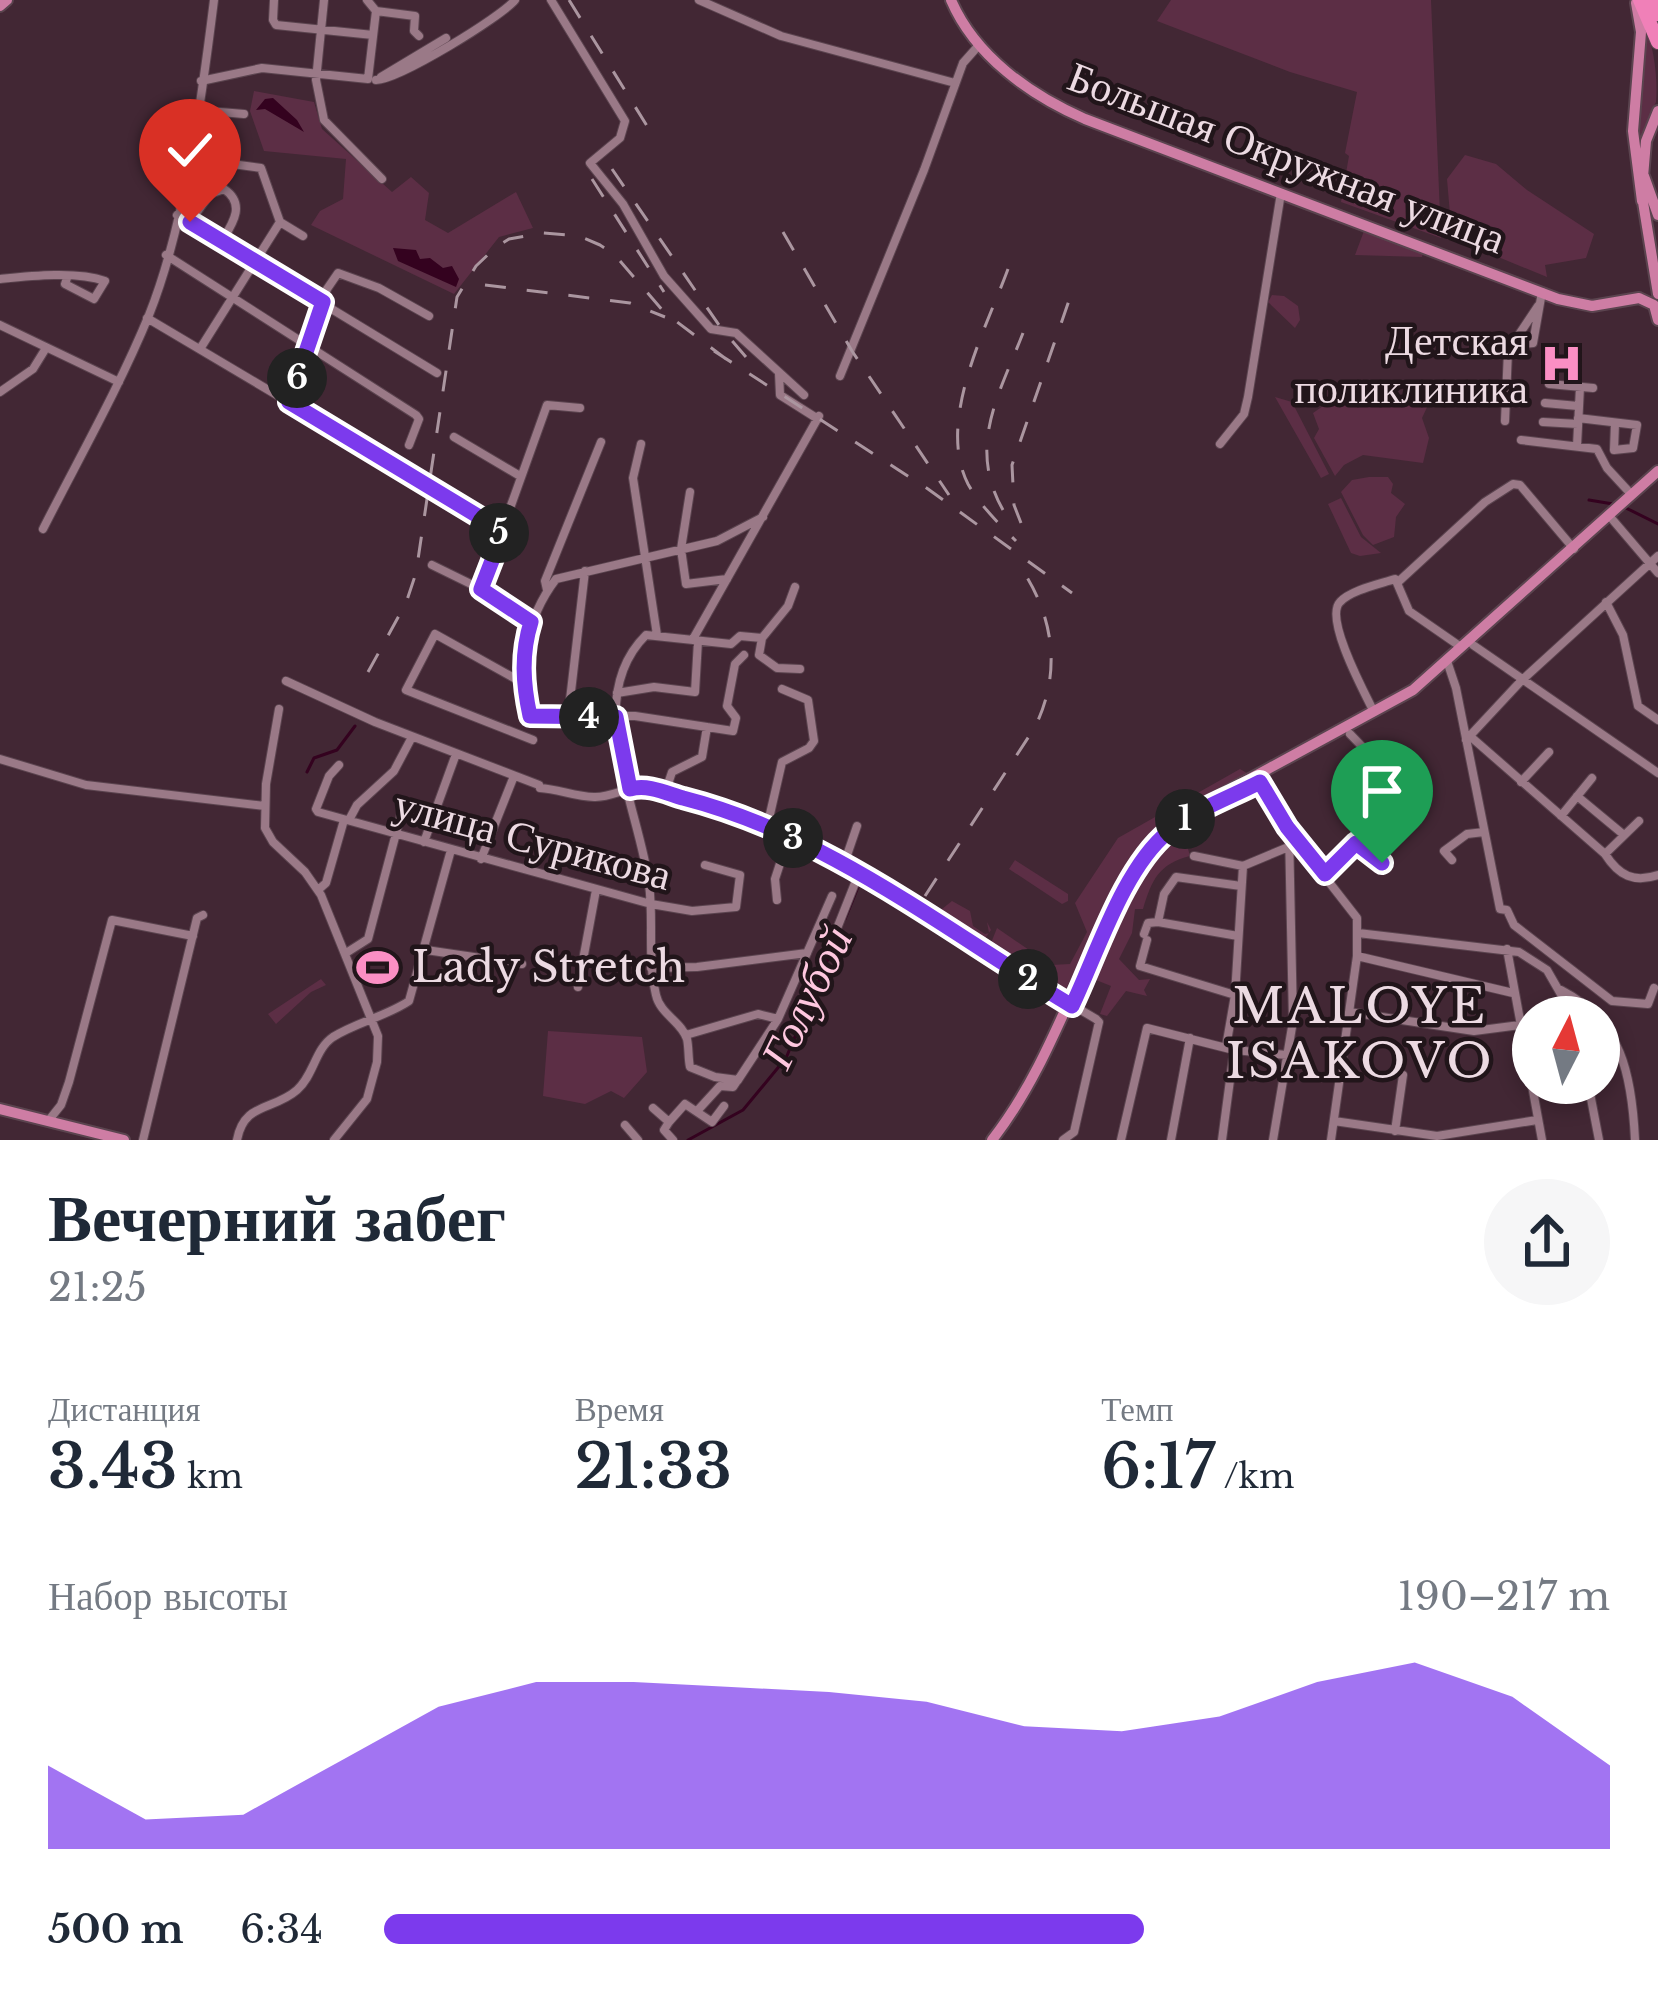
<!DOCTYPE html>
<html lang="ru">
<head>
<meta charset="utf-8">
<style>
  body { margin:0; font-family:"Libre Baskerville",serif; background:#f6f6f7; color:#1f2937; height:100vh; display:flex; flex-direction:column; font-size:45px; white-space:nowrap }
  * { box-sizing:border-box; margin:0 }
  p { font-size:39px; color:#747a83 }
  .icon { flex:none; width:66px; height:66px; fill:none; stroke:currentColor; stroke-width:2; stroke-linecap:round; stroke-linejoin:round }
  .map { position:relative; height:1140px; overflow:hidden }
  .drawer { display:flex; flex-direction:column; background:#fff; flex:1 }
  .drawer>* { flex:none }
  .needle { width:78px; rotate:6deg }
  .fabs { position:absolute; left:1512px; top:996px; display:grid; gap:24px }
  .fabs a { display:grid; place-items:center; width:108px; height:108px; border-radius:50%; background:#fff; box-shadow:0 6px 18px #0003; font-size:60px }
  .pin { position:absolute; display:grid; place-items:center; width:102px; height:102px; color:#fff; margin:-123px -51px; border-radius:50% 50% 50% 0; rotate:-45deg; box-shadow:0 0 12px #0007 }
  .pin .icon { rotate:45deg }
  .km { position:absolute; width:60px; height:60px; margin:-30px; border-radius:50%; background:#222; color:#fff; font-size:33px; line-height:60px; text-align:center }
  .round { display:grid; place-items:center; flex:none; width:126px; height:126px; border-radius:63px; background:#f6f6f7 }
  .overview { display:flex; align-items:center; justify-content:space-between; height:204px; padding:0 48px }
  h1 { font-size:66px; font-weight:600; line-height:90px }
  .figures { display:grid; grid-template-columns:repeat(3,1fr); gap:18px; height:204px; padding:12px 48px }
  .figures div { display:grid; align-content:center }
  .figures b { font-size:60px; font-weight:600 }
  .figures small { font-size:33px; font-weight:400 }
  .figures p { font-size:33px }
  .chart { height:336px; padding:24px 48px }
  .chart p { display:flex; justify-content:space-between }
  .chart svg { width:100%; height:216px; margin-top:12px; fill:#7c3aed; opacity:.7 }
  ul { padding:0 48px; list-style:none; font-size:39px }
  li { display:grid; grid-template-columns:192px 144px 1fr; align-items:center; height:90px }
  li i { height:30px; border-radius:15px; background:#7c3aed }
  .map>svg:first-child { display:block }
  .green { fill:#5c2e45 }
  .water { fill:#34021f }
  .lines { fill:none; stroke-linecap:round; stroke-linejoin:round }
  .stream { stroke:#34021f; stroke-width:3 }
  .minor-casing { stroke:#5b444f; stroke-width:10 }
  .major-casing { stroke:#5b444f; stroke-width:14 }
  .highway-casing { stroke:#5b444f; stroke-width:16 }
  .minor { stroke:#9a7987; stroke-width:8 }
  .major { stroke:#ce7da4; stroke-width:10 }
  .highway { stroke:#f080b8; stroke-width:14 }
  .rail { stroke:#ab96a0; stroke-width:3; stroke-dasharray:21 21; stroke-linecap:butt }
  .route-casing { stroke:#fff; stroke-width:24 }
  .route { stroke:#7c3aed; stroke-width:15 }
  .labels { text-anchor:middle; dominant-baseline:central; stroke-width:9; stroke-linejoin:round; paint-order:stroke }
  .street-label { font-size:42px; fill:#ecdae2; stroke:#21151a }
  .poi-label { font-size:42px; fill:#ecdae2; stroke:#21151a; text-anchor:end }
  .water-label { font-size:45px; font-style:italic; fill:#fec7df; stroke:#21151a }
  .quarter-label { font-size:48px; letter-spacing:3px; fill:#ecdae2; stroke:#21151a }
</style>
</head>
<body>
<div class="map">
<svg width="1658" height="1140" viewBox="0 0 1658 1140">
  <rect width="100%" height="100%" fill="#422734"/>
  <!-- green -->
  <path class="green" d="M1171,0H1431L1441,238L1341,202L1349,156L1345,153L1357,92L1290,72L1157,21Z
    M1645,25C1654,48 1658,78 1656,102C1650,115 1644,125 1641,139L1638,113Z
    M254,91L314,102L322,129L392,192L411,177L429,193L425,220L448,233L516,192L533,228L499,237L454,294L311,225L320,211L343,199L346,159L264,151L250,111Z
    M1465,155L1496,164L1527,190L1594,234L1586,258L1545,265L1547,277L1452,238L1447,179Z
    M1364,231L1423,253L1422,257L1355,255Z
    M1272,295L1284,296L1298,306L1300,320L1295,328L1268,302Z
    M1362,379L1389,405L1420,395L1429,403L1422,418L1429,438L1423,463L1363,455L1344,465L1335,476L1314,438L1319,429L1313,413Z
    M1275,397L1292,402L1329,474L1321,478Z
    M1369,477H1388L1393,484L1391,493L1405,504L1396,517L1394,537L1373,545L1363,535L1341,492L1352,480Z
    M1341,498L1361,537L1381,553L1360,556L1351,553L1328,504Z
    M1240,769L1250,775L1171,818L1150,834L1128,865L1063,995L989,948L997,928L1051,965L1070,964L1087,932L1075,903L1118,838Z
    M1199,821L1202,830L1185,838L1190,856C1159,864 1152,879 1143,909H1135L1132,933L1119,959L1139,980L1150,979L1144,990L1147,996L1126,991L1107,1016L1100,1014L1111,986L1091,978L1163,841Z
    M1015,860L1068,894V901L1062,904L1009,869Z
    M952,901L970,911L973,926L985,934L989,933L987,922L991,930L984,940L978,941L944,919L942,909Z
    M321,979L326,985L311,992L276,1024L268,1014Z
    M548,1031L642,1037L647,1072L624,1098L611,1091L585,1104L543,1096Z"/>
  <!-- water -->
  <path class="water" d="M273,98L297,120L304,132L265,109L256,110L265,99Z
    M393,248L416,250L420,259L430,258L443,268L452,266L459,279L456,287L398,261Z"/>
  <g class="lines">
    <!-- stream -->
    <path class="stream" d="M1589,500L1613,504
      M1622,506L1658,524
      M307,772L314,758L337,750L355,726
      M845,919L858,887
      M688,1140L743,1110L786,1058L839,933"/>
    <defs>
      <path id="minor" d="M274,0L273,20L276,25L373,35
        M324,0L316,80L324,120L382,179
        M367,0L376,11
        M551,0L625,121L620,138L590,163L623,204L664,276L711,329L736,333L804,395
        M699,0L781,36L955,83
        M381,77L446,38
        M376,80C400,79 501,17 515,0
        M201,81L262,68L368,79L376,11L415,16L414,31L419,36
        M196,110L244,114
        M188,158L261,168L280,222L303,236
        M177,215L437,373
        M190,222L210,194L224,189C246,204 233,223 222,241
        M166,255L416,415L419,419L409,445
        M0,279C30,276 77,271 105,281L94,299L65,284L67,278
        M147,318L430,486L499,533
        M0,325L119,382
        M1512,345L1533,343L1542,292
        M200,349L280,222
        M779,373L780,395L818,419
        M840,376L924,170L963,63L979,45
        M1549,384L1593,388
        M0,392L33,369L46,348
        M289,402L327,289L338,273L379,288L429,316
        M1545,403L1578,406
        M1578,418L1637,425L1633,448L1614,450L1615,423
        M1505,421L1508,351L1538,306
        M1543,422L1578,424
        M454,437L520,476
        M1521,440L1597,449L1607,468L1631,494
        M641,444L633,478L657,635
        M1220,444L1244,414L1248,397L1281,193
        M1577,446L1580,387
        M690,492L681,549L686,584L727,579
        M1612,519L1658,573
        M43,529C79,458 119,388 149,315C185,225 202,97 214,0
        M432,565L481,589L531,622
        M1397,583L1485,502L1513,484L1520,485L1574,549
        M1397,583L1409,611L1461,647
        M481,589L547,405L580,408
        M547,590L545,581L601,442
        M1606,602L1623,635L1638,706L1658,720
        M762,638L759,655L777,668L800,669
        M693,639L819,416
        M1473,645L1658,773
        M744,655L735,664L727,706L736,718L733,731L635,716H530C520,665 524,621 556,579L717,541L763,517
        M1447,661L1456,688L1500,909L1507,910L1514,925L1612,1001L1648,1004L1654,988
        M286,681L375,722L539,785
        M523,683L435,634L406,690L533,740
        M617,693L654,687L695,692L698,641
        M279,709L266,784L265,828L273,842L305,872L321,895L378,1036L377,1062L367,1099L334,1140
        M1374,712C1364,692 1324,618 1340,602C1351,590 1380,584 1395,579L1397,583
        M568,717L585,571
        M1350,734L1377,762
        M1471,737L1605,854C1619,876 1634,883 1658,875
        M1466,740L1521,681L1658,556
        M0,759L86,785L265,806
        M339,765L329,776L316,809L318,812L651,904L692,911L736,907L740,875L705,865
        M1256,776L1290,832L1357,918V956L1331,1140
        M1521,782L1549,752
        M540,788C558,789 576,797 594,797C613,798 630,784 648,788C815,823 952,935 1096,1019L1099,1022L1074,1132L1063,1140
        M665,793L672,772L702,757L707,727
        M1577,796L1624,835
        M1561,816L1592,778
        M349,820L357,805L394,771L412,737
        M767,827L782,762L809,748L814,741L808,700L782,689
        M424,842L456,754
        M1605,854L1639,821
        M1194,856L1243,866
        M481,859L514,776
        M1452,860L1444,851L1467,834L1484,832
        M844,864L857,826
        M1325,874L1356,843L1382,863
        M318,890L326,883L344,820
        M777,900L775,879L789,836
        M1158,922L1164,894L1176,877L1241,886
        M836,931L859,873
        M1358,933L1519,952L1547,970L1574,1017
        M1144,934L1148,923L1158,922L1238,936
        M1147,940L1140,966L1235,995
        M1507,949L1542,1140
        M426,950L522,964
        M346,953L368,939L403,807
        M1357,956L1513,993
        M651,968L697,967L807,953
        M578,987L596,890
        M1561,990C1622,1021 1632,1076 1635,1140
        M1349,1012L1474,1031L1520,1025
        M686,1035L758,1014L778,1019
        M1226,1047L1235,995L1243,866L1286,848
        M738,1080L715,1077L690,1067C688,1058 689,1048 687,1039C682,1022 660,1014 656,995C647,957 654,921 649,884C639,808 581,699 646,635L731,644L740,636L762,638L788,606L795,587
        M738,1080L778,1019L832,896
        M1588,1083L1599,1140
        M653,1108L669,1122L664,1130L673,1140
        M698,1110L720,1086L733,1087L737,1081
        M49,1120L61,1105L69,1082L112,920L193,936
        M1334,1121L1437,1136L1537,1120
        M669,1122L685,1104L712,1122L724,1106
        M625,1125L638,1140
        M1395,1131L1403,1075
        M143,1140L197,918L203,915
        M237,1140C244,1102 273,1111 297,1090C314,1075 315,1049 333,1037C357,1022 387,1016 409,1001L451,850
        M1121,1140L1147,1028L1234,1050L1287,1055
        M1171,1140L1190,1038
        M1222,1140L1234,1050
        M1273,1140L1293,1021L1289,832"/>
      <path id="major" d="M951,0C975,56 1030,95 1085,119L1558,299L1592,306L1639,298
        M1636,3L1641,32L1633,131L1642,201
        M0,6L7,0
        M1644,176L1658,215
        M1643,177L1646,141L1658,111
        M1642,196L1658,294
        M1639,298L1654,305L1658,320
        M0,1109L124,1140
        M992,1140C1040,1079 1067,1002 1100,933C1122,888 1138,849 1178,818L1413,690L1658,471"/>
      <path id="highway" d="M1640,0L1658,42
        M1652,0L1658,14"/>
    </defs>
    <!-- minor casing -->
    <use href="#minor" class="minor-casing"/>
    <!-- major casing -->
    <use href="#major" class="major-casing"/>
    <!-- highway casing -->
    <use href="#highway" class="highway-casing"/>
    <!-- minor -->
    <use href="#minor" class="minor"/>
    <!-- major -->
    <use href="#major" class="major"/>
    <!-- highway -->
    <use href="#highway" class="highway"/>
    <!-- rail -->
    <path class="rail" d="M569,0L657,142
      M612,169L721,328L752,364
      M592,179L664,292
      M783,232L852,351L949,495
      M1008,269C986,329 936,421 968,484C979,504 1000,525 1016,541
      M485,285L630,303L665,317
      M714,351L928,489L1072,593
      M1003,510C967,446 999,395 1023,333
      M1021,523L1014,505L1012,465L1073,289
      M368,672L406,603L416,573L457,297L476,266L495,248L509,239L543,233L579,236L600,245L614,254L664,312L726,359
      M925,896L1035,727C1062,672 1054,615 1019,565"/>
  </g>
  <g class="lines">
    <defs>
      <path id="route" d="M190,222L323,302L289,402L496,527L500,540L481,589L531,622C521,654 523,684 530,716L616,717L630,789C648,784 666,793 683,798C828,835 946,931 1072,1006C1097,954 1123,869 1168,832C1194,810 1229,798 1260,782L1287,827L1325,874L1356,843L1382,863"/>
    </defs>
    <!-- route casing -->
    <use href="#route" class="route-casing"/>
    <!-- route -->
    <use href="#route" class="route"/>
  </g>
  <!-- icons -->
  <defs>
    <symbol id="hospital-bare" viewBox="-9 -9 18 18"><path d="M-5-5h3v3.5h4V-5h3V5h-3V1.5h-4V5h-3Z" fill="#fb8fc4" stroke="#21151a" stroke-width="2.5" paint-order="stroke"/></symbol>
    <symbol id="stadium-bare" viewBox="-9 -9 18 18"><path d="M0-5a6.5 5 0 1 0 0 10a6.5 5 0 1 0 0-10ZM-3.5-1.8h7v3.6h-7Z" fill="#fb8fc4" stroke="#21151a" stroke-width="2.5" paint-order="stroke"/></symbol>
  </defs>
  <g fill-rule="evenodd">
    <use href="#hospital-bare" x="1532" y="334" width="59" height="59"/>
    <use href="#stadium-bare" x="348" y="938" width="59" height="59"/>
  </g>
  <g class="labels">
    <!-- street labels -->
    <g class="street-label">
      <text transform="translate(1287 157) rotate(21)">Большая Окружная улица</text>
      <text transform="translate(533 839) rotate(15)">улица Сурикова</text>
    </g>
    <!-- poi labels -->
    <g class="poi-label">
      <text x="1528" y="340">Детская<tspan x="1528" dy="48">поликлиника</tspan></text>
      <text x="412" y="967" text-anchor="start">Lady Stretch</text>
    </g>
    <!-- water labels -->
    <g class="water-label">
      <text transform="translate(806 997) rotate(-64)">Голубой</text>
    </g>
    <!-- quarter labels -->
    <g class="quarter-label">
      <text x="1360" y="1006">MALOYE<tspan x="1360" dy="55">ISAKOVO</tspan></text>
    </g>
  </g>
</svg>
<div class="fabs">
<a><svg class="needle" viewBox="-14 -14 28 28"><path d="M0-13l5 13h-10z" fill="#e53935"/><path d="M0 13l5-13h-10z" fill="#747a83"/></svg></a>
</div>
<div class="pin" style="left:1382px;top:863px;background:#1e9e55"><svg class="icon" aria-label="arrive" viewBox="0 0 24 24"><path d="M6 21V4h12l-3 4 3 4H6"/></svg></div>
<div class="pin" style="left:190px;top:222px;background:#d93025"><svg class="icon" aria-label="check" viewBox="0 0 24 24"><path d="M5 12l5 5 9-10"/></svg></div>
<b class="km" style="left:1185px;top:819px">1</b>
<b class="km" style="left:1028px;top:979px">2</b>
<b class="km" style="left:793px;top:838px">3</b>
<b class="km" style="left:589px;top:717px">4</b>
<b class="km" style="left:499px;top:533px">5</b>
<b class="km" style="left:297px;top:378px">6</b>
</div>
<section class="drawer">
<div class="overview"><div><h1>Вечерний забег</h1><p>21:25</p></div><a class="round"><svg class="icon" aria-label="share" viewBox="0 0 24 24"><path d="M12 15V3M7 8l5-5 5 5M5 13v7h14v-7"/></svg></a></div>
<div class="figures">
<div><p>Дистанция</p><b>3.43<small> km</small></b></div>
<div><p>Время</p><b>21:33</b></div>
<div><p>Темп</p><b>6:17<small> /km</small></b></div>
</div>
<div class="chart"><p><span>Набор высоты</span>190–217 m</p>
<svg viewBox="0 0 160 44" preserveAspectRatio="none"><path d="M0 44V27L10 38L20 37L30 26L40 15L50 10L60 10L70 11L80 12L90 14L100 19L110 20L120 17L130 10L140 6L150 13L160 27V44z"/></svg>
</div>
<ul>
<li><b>500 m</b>6:34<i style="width:62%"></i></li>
</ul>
</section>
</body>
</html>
